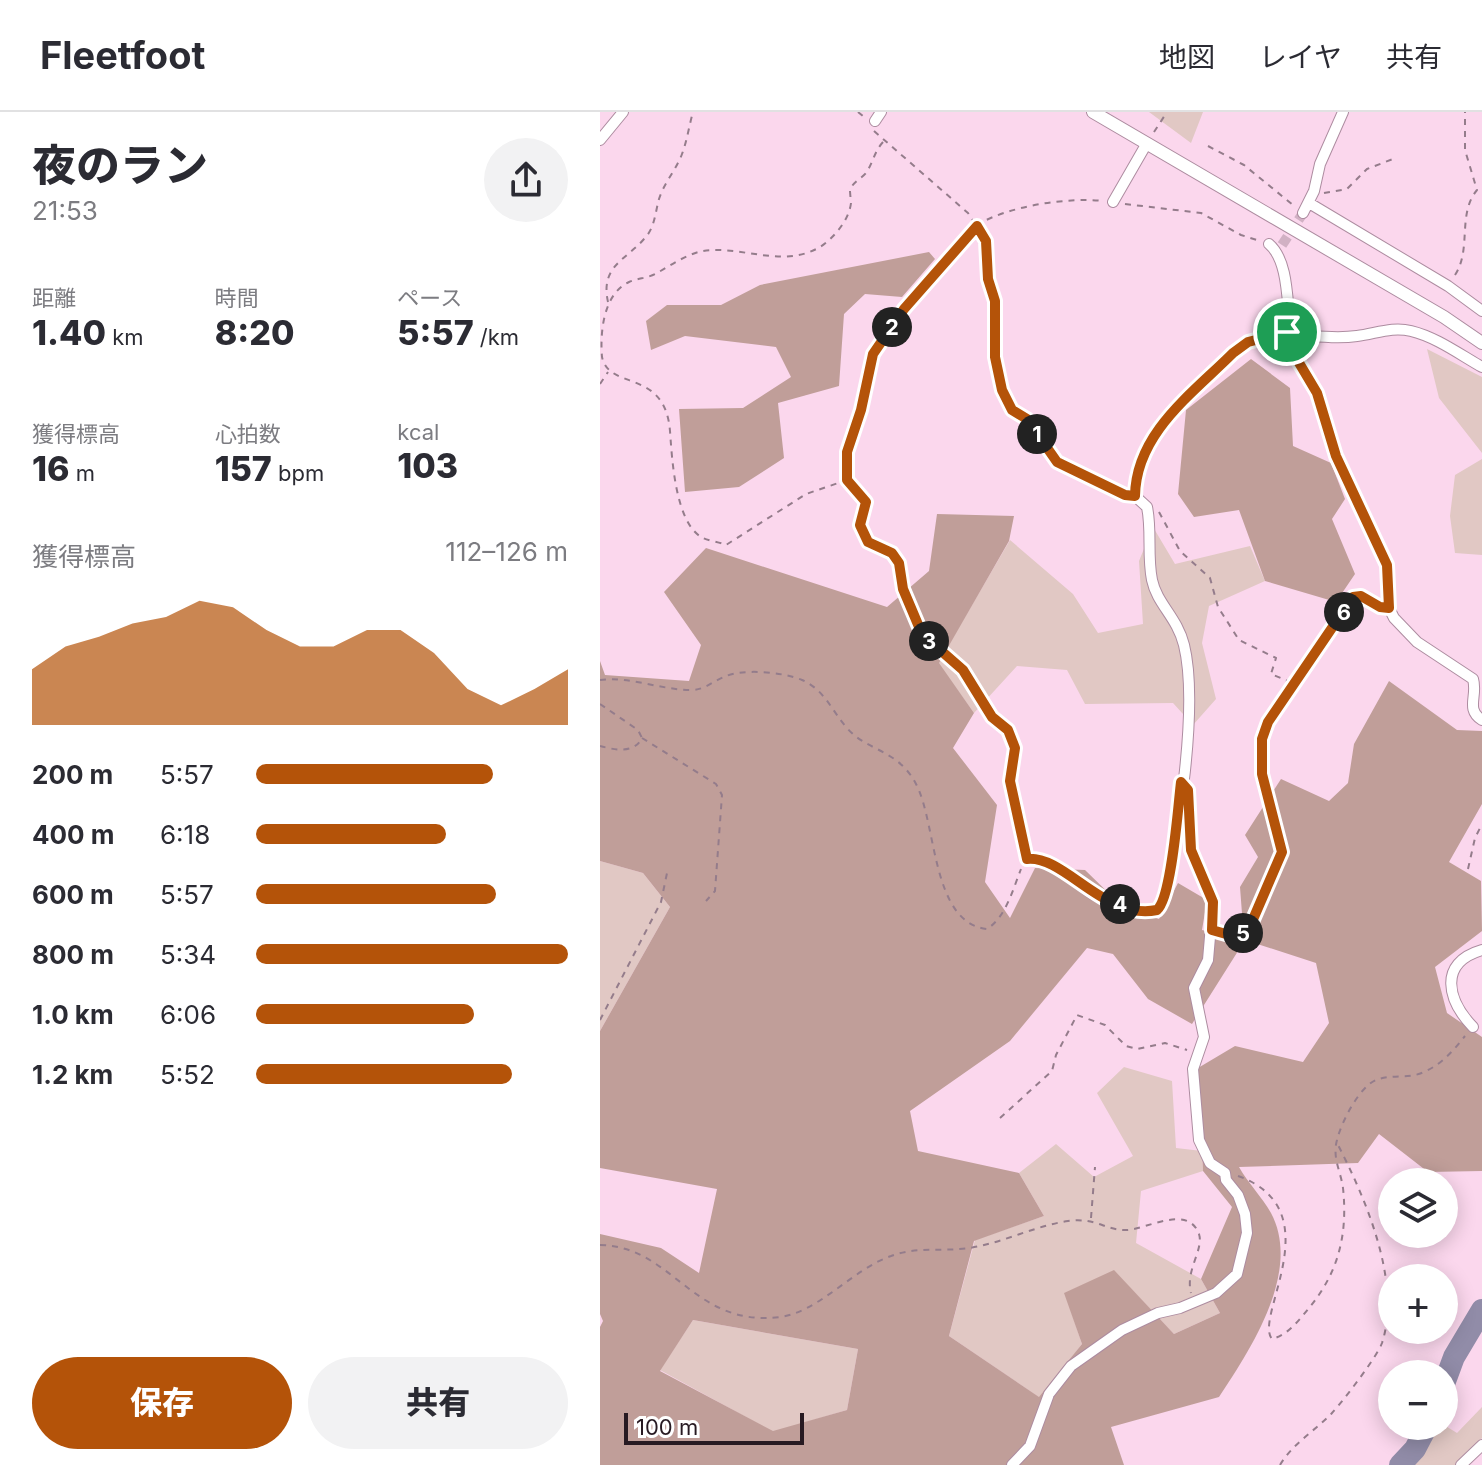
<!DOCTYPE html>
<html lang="ja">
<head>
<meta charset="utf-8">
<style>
  body { margin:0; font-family:Inter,"Noto Sans JP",sans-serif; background:#f2f2f3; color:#2b2b33; height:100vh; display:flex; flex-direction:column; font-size:30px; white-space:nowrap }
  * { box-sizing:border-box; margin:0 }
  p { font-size:26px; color:#7c7c81 }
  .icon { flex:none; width:44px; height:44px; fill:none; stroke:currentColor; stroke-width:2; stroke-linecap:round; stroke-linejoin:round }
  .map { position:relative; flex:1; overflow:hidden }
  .details { display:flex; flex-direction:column; background:#fff; width:600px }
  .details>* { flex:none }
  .buttons { position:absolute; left:778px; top:1056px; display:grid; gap:16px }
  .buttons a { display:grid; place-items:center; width:80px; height:80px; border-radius:50%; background:#fff; box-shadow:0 4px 20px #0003; font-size:40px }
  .scale { position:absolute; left:24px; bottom:20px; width:180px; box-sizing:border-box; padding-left:8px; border:4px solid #271a22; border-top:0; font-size:22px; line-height:28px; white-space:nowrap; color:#271a22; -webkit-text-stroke:6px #fff; paint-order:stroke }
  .pin { position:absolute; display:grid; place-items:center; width:68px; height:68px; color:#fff; margin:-34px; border:4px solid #fff; border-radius:50%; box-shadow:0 2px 8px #0007 }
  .km { position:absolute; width:40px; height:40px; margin:-20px; border-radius:50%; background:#222; color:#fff; font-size:22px; line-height:40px; text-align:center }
  .round { display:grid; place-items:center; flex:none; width:84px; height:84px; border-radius:42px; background:#f2f2f3 }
  .summary { display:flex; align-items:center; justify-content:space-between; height:136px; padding:0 32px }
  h1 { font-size:44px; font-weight:800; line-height:60px }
  .stats { display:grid; grid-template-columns:repeat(3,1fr); gap:12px; height:136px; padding:8px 32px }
  .stats div { display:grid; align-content:center }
  .stats b { font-size:34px; font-weight:800 }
  .stats small { font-size:22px; font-weight:400 }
  .stats p { font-size:22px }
  .chart { height:224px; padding:16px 32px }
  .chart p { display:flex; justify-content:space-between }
  .chart svg { width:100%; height:144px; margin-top:8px; fill:#b45309; opacity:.7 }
  .button { display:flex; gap:16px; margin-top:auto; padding:16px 32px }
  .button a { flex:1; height:92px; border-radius:48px; background:#b45309; color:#fff; font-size:32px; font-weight:800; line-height:92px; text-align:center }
  .button a+a { background:#f2f2f3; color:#2b2b33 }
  ul { padding:0 32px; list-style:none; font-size:26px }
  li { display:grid; grid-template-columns:128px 96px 1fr; align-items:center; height:60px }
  li i { height:20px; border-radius:10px; background:#b45309 }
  header { display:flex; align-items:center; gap:48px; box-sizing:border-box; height:112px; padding:0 40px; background:#fff; border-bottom:2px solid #e1e1e2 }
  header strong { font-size:38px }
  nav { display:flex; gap:44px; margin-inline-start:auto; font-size:28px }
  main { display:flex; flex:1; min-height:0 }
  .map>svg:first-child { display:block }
  .green { fill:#e1c8c4 }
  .forest { fill:#c09e99; fill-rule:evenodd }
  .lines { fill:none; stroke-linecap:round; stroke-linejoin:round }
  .river { stroke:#918ca8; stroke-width:22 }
  .minor-tunnel { stroke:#d1b1c4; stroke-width:10; stroke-dasharray:10 5; stroke-linecap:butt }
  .minor-casing { stroke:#ad8ca0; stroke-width:12 }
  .tertiary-casing { stroke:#ad8ca0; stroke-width:14 }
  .path { stroke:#947c8b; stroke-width:2; stroke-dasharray:6 6; stroke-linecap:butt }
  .minor { stroke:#fff; stroke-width:10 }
  .tertiary { stroke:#fff; stroke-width:12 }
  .route-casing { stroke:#fff; stroke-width:16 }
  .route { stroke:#b45309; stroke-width:10 }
</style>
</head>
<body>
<header>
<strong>Fleetfoot</strong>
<nav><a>地図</a><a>レイヤ</a><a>共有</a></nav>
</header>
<main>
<section class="details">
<div class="summary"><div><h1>夜のラン</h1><p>21:53</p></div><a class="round"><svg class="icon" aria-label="share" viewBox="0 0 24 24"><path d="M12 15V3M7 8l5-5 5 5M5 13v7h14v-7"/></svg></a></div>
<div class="stats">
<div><p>距離</p><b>1.40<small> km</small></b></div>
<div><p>時間</p><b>8:20</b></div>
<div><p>ペース</p><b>5:57<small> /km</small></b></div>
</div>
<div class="stats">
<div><p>獲得標高</p><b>16<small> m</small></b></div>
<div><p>心拍数</p><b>157<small> bpm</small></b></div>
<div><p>kcal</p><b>103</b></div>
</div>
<div class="chart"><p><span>獲得標高</span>112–126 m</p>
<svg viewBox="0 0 160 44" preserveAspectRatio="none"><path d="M0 44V27L10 20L20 17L30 13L40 11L50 6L60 8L70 15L80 20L90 20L100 15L110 15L120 22L130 33L140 38L150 33L160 27V44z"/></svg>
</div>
<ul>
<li><b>200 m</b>5:57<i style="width:76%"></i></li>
<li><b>400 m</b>6:18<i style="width:61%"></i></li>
<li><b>600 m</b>5:57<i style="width:77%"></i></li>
<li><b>800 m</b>5:34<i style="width:100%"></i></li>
<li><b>1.0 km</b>6:06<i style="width:70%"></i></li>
<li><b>1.2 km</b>5:52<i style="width:82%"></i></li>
</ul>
<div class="button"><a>保存</a><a>共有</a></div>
</section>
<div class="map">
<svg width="882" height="1353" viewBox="0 0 882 1353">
  <rect width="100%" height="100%" fill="#fbd7ed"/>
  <!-- green -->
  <path class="green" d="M549,0H603L591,31Z
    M827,237L882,265V341L839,286Z
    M882,347V443L855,441L850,404L855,363Z
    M553,415L575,452L650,434L665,469L609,494L602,531L616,587L593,613L573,591L485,592L467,558L417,554L374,601L338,551L410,428L473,482L498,521L543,512L539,449Z
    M0,749L43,761L70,795L0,919Z
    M524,955L572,969L576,1036L602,1039L603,1059L541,1079L536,1131L601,1167L620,1201L574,1222L514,1159L465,1181L482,1232L440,1286L349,1224L375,1128L444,1104L419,1061L456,1032L494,1065L533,1044L497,981Z
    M93,1208L258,1237L247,1298L173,1320L60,1258Z
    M882,1295V1326L855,1353H810L834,1314L844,1313L857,1321Z"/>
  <!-- forest -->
  <path class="forest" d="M329,140L335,147L302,185L265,182L244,202L239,274L178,291L184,346L139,375L85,380L79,297L143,296L191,265L176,235L85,224L51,238L46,209L67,193H121L160,173Z
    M651,247L690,276L693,334L731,351L745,387L732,407L755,462L736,490L665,469L639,398L594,405L578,382L586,298Z
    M337,402L414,404L409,429L339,551L374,601L353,636L397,693L385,770L410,806L435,756L485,758L524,796L559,807L578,771L607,788L602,818L644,828L640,775L658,745L645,723L681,667L729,689L748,671L754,632L789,569L857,618L882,619V692L849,750L881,769L882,819L835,855L847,901L882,925V1059L828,1060L779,1022L758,1051L639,1055C648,1071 662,1085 671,1101C702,1159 651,1237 619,1285L511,1315L524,1353H0V1215L3,1209L0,1202V1122L61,1136L99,1161L117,1077L0,1056V919L70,795L43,761L0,749V549L5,563L89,569L101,533L64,480L106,436L287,495L329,459ZM645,828L716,851L729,911L703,950L635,934L598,956L603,1059L632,1095L601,1167L620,1201L574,1222L514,1158L464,1181L482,1232L439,1285L349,1224L374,1129L444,1104L419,1061L318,1039L310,999L410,929L487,836L513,842L548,887L592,912ZM93,1208L258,1237L247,1298L173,1319L60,1259Z"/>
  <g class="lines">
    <!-- river -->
    <path class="river" d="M844,1272L854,1245L882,1198
      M800,1353L815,1337L827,1314"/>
    <!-- minor-tunnel -->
    <path class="minor-tunnel" d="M682,133L703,101"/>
    <defs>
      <path id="minor" d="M275,9L281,0
        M0,28L23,0
        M513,90L547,31
        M709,91L848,174L882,199
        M703,101L714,79L720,52L743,0
        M669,132C688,148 687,188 690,212L687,220L692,239L717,281L736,344L787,453L789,496L794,506L817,530L873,567C878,584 865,597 882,608
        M427,747C455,744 472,770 494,783C505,789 518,792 531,795C542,798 551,802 561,795L564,788C578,724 599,594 584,533C577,505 557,492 552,468C547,443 552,419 547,395L535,384C536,321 592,282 633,241C679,207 708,231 757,224C775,222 792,214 811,219C836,225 859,242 882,255
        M873,915C848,889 837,851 882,838
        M412,1353L430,1334L449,1282L471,1254L522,1218L558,1201L580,1196L616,1181L637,1162L647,1121L645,1102L638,1083L626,1068L625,1061L610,1051L599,1028L593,957L604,925L594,876L608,848L613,790L591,738L588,678L581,670
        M861,1353L882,1333"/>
      <path id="tertiary" d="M493,0L844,205L882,231"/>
    </defs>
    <!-- minor casing -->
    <use href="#minor" class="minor-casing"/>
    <!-- tertiary casing -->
    <use href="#tertiary" class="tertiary-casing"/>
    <!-- path -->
    <path class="path" d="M258,0L264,5
      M274,19L368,101L386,129L388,167L395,189V245L402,278L412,298L427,307L457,350L522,381
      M554,20L567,0
      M283,30C274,40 273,51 266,61C261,67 252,70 250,79C250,80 251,91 251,91C249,108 234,126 220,135C186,155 149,137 113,138C92,138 75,151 57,161C49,166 38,166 29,170C3,182 0,221 2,245C9,279 65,256 70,319C72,346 75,412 103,426C110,429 119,430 126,433L206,382L247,368C247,336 255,325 261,296C265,278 265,259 273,242C285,218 356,126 377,113C408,94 468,85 503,89
      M608,34L644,53L693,93
      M724,81L747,77L767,57L793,47
      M525,92L601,101L641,123L660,129
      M855,163C872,137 857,102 877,78L865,38V0
      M8,190C0,154 26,148 44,127C55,116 55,101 59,87C64,71 76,58 82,42C87,29 89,14 93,0
      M0,272L8,260
      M247,368L266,390L260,413L268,430L292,441L299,451L303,477L322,522L363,558L392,605L408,618L415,636L410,669L423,737
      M559,400L580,439L610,466L618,495L639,528L676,546L671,562L695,572
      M0,568C29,564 61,578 91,578C105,578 111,570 124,565C142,556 183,560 202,568C225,578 231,598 247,616C266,639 298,637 316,672C337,711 331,811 387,817C406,805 413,777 421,757
      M0,592L38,618L42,626C34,642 15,638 0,634
      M42,626L116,672L122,683L115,779L106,789
      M868,757L875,726L882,712
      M620,820L633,824L648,819L682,740L662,662V627L668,610L753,485L767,486L777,493
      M0,908L61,790L67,761
      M400,1006L452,959L456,943L477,903L505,913L526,934L537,937L565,931L587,938
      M638,1064C733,1098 653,1205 672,1227C688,1223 699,1208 709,1196C738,1161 748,1123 743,1076C741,1060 732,1046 737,1028C741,1011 759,975 776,968C791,962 810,967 824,960C842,952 853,939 865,924
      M491,1106L495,1055
      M0,1133C73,1134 93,1216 180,1205C219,1200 253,1157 291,1144C317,1134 342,1140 369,1136C403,1131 434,1114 468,1109C496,1105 506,1119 527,1118C547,1117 588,1092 599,1122C604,1138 585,1158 591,1181
      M680,1353C693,1331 715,1319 732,1301C743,1289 777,1245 782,1231C802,1170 765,1085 737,1031"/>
    <!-- minor -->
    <use href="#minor" class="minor"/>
    <!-- tertiary -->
    <use href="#tertiary" class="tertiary"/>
  </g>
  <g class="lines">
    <defs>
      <path id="route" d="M377,114L386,129L388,167L395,189V245L402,278L412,298L427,307L457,350L525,383L535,384C536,321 592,282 633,241L648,230L687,220L692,239L717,281L736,344L787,453L789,496L780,495L761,484L753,485L668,610L662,627V662L682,740L648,819L633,824L612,818L613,790L591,738L588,678L581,670C578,694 572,785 557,798C504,809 465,743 427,747L410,669L415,636L408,618L392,605L363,558L322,522L303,477L299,451L292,441L268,430L260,413L266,390L247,368V340L261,298L273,242L304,197Z"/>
    </defs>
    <!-- route casing -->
    <use href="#route" class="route-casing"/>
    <!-- route -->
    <use href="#route" class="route"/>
  </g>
</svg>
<div class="buttons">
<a><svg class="icon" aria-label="layers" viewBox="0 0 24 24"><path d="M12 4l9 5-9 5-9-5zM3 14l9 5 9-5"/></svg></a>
<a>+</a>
<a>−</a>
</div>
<div class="scale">100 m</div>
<div class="pin" style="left:687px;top:220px;background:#1e9e55"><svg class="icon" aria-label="arrive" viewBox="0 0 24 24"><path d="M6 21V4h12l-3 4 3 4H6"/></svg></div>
<b class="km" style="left:437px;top:322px">1</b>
<b class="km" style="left:292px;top:215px">2</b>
<b class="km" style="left:329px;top:529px">3</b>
<b class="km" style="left:520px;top:792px">4</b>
<b class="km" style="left:643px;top:821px">5</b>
<b class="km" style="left:744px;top:500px">6</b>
</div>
</main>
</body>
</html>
